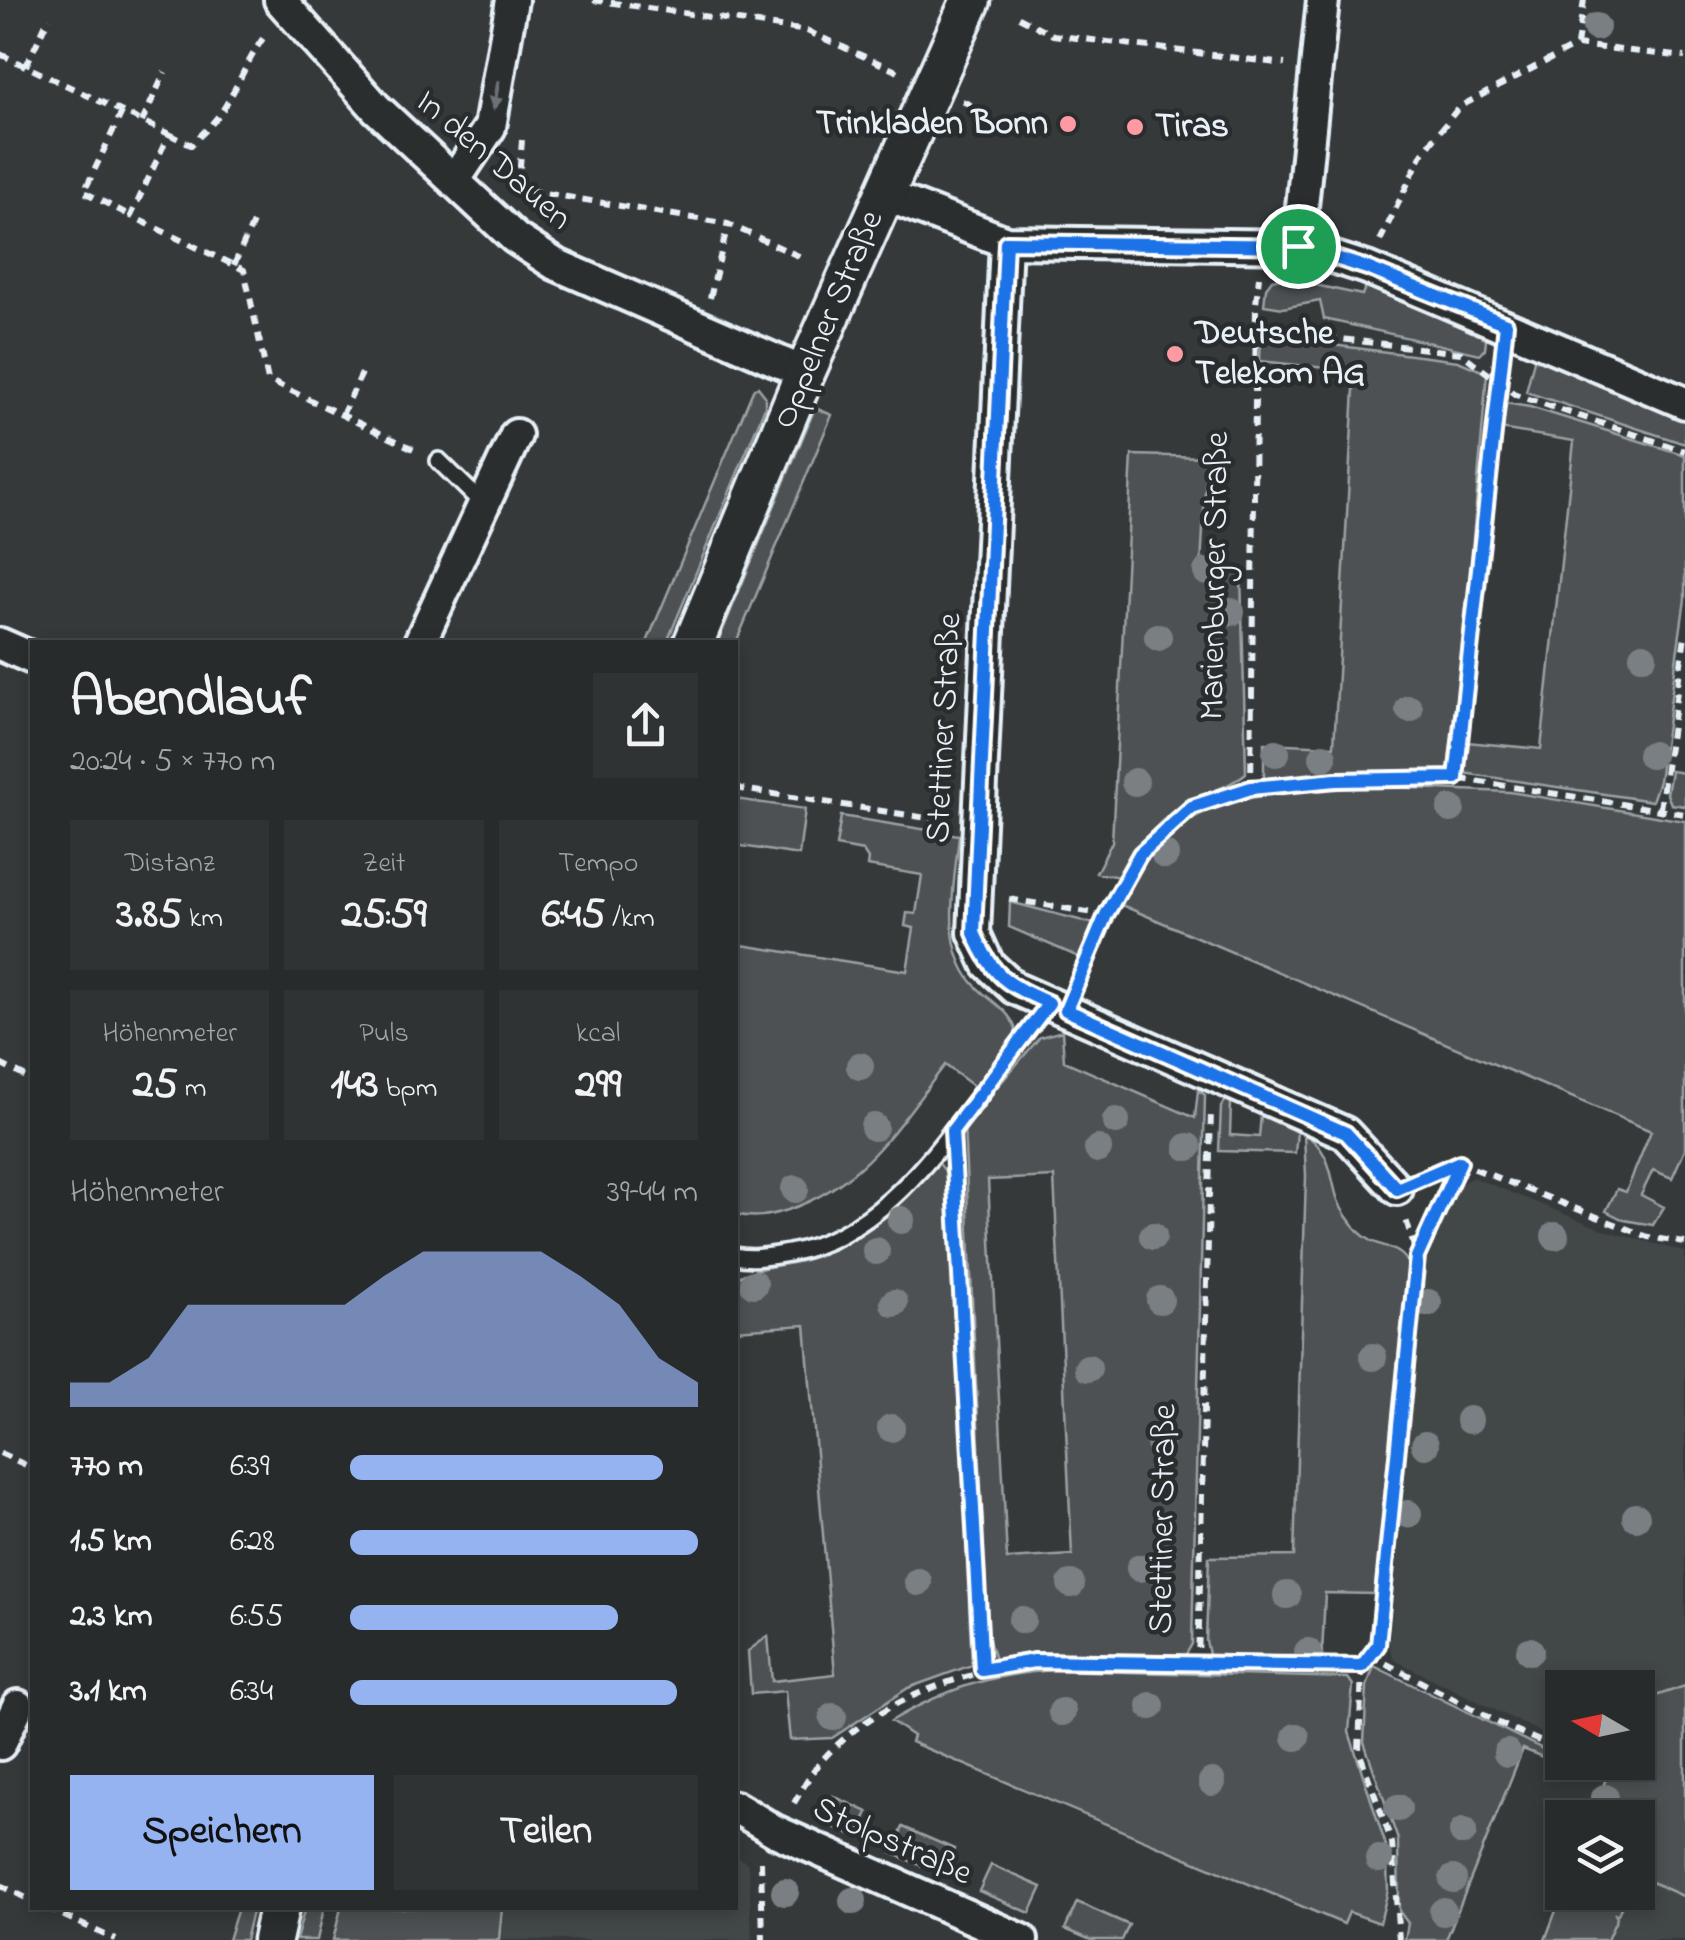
<!DOCTYPE html>
<html lang="de">
<head>
<meta charset="utf-8">
<style>
  body { margin:0; font-family:"Indie Flower",sans-serif; background:#303334; color:#f1f3f6; height:100vh; display:flex; flex-direction:column; font-size:38px; white-space:nowrap }
  * { box-sizing:border-box; margin:0 }
  p { font-size:32px; color:#a5a7a9 }
  .icon { flex:none; width:55px; height:55px; fill:none; stroke:currentColor; stroke-width:2; stroke-linecap:round; stroke-linejoin:round }
  .map { position:relative; flex:1; overflow:hidden }
  .details { position:absolute; left:30px; top:640px; width:708px; height:1270px; display:flex; flex-direction:column; background:#282b2c; border-radius:0px; box-shadow:0 5px 15px #0003,0 0 0 2px #444748 }
  .details>* { flex:none }
  .needle { width:65px; rotate:279deg }
  .buttons { position:absolute; left:1545px; top:1670px; display:grid; gap:20px }
  .buttons a { display:grid; place-items:center; width:110px; height:110px; border-radius:0px; background:#282b2c; box-shadow:0 5px 15px #0003,0 0 0 2px #444748; font-size:50px }
  .pin { position:absolute; display:grid; place-items:center; width:85px; height:85px; color:#fff; margin:-42px; border:5px solid #fff; border-radius:50%; box-shadow:0 2px 10px #0007 }
  .round { display:grid; place-items:center; flex:none; width:105px; height:105px; border-radius:0px; background:#303334 }
  .head { display:flex; align-items:center; justify-content:space-between; height:170px; padding:0 40px }
  h1 { font-size:55px; font-weight:700; line-height:75px }
  .metrics { display:grid; grid-template-columns:repeat(3,1fr); gap:15px; height:170px; padding:10px 40px }
  .metrics div { display:grid; align-content:center; border-radius:0px; background:#303334; text-align:center }
  .metrics b { font-size:42px; font-weight:700 }
  .metrics small { font-size:28px; font-weight:400 }
  .metrics p { font-size:28px }
  .chart { height:280px; padding:20px 40px }
  .chart p { display:flex; justify-content:space-between }
  .chart svg { width:100%; height:180px; margin-top:10px; fill:#95b2f1; opacity:.7 }
  .action { display:flex; gap:20px; margin-top:auto; padding:20px 40px }
  .action a { flex:1; height:115px; border-radius:0px; background:#95b2f1; color:#111; font-size:40px; font-weight:700; line-height:115px; text-align:center }
  .action a+a { background:#303334; color:#f1f3f6 }
  ul { padding:0 40px; list-style:none; font-size:32px }
  li { display:grid; grid-template-columns:160px 120px 1fr; align-items:center; height:75px }
  li i { height:25px; border-radius:12px; background:#95b2f1 }
  .map>svg:first-child { display:block }
  .built { fill:#424647 }
  .green { fill:#4d5152; stroke:#9aa1a5; stroke-width:2.5; fill-rule:evenodd }
  .lines { fill:none; stroke-linecap:round; stroke-linejoin:round }
  .service-casing { stroke:#e8f1f8; stroke-width:22 }
  .minor-casing { stroke:#e8f1f8; stroke-width:38 }
  .tertiary-casing { stroke:#e8f1f8; stroke-width:45 }
  .path { stroke:#e8f1f8; stroke-width:6; stroke-dasharray:10 8; stroke-linecap:butt }
  .service { stroke:#2a2d2e; stroke-width:15 }
  .minor { stroke:#2a2d2e; stroke-width:30 }
  .tertiary { stroke:#2a2d2e; stroke-width:38 }
  .tree { fill:#7a7f83 }
  .oneway { fill:#6c7275 }
  .route-casing { stroke:#fff; stroke-width:20 }
  .route { stroke:#1a73e8; stroke-width:12 }
  .poi-dot { fill:#ff9aa2; stroke:#2a2d2e; stroke-width:4 }
  .labels { text-anchor:middle; dominant-baseline:central; stroke-width:9; stroke-linejoin:round; paint-order:stroke }
  .poi-label { font-size:35px; font-weight:bold; fill:#e8f1f8; stroke:#2a2d2e; text-anchor:start }
  .street-label { font-size:35px; fill:#e8f1f8; stroke:#2a2d2e }
</style>
</head>
<body>
<div class="map">
<svg width="1685" height="1940" viewBox="0 0 1685 1940">
  <rect width="100%" height="100%" fill="#35393a"/>
  <filter id="ink" filterUnits="userSpaceOnUse"><feTurbulence type="fractalNoise" baseFrequency=".01" numOctaves="2"/><feDisplacementMap in="SourceGraphic" scale="20" xChannelSelector="R" yChannelSelector="G"/><feConvolveMatrix kernelMatrix="1 2 1 2 8 2 1 2 1" color-interpolation-filters="sRGB"/></filter>
  <g filter="url(#ink)">
    <!-- built -->
    <path class="built" d="M1473,1177L1604,1230L1685,1252V1940H1545L1563,1893L1638,1892V1818L1612,1765L1606,1763L1638,1762V1688H1562V1743L1394,1660L1389,1647L1426,1263L1460,1184Z
      M735,1855L747,1863L749,1871L752,1940H501L504,1908H735Z"/>
    <!-- green -->
    <path class="green" d="M1282,278L1362,295L1366,285L1487,330L1485,349L1480,354L1324,319L1320,301L1283,308L1264,305L1266,288L1272,280Z
      M1261,336L1458,361L1487,373L1455,755L1447,775L1356,772L1264,779V743L1334,746L1355,371L1260,361Z
      M1535,356L1685,419V444L1526,392Z
      M758,387L765,396V407L667,642H647L754,388Z
      M1504,403L1530,407L1685,455V599L1659,781L1652,801L1463,773L1467,742L1541,749L1574,441L1500,429Z
      M815,408L832,415L735,645L718,642Z
      M1132,455L1207,457L1201,566L1241,571L1246,773C1227,789 1203,793 1182,806C1152,825 1137,848 1120,877L1096,873L1112,842Z
      M1671,771L1685,773V806L1671,804L1667,794Z
      M1362,786L1510,792L1685,821V1149L1672,1178L1653,1170L1641,1195L1664,1207L1653,1225L1624,1220L1606,1211L1617,1189L1626,1192L1651,1131L1119,904C1177,789 1248,797 1362,786Z
      M735,799L805,809L799,855L735,845Z
      M841,816L959,835C955,881 940,942 972,982C987,1001 1013,1009 1017,1035L975,1087L945,1065C897,1126 864,1184 788,1210C769,1216 754,1219 735,1214V944L907,971L914,928L905,926L907,913L916,914L922,875L867,866L868,859L863,851L836,846Z
      M1010,902L1095,924L1081,958L1009,927Z
      M1062,1031L1064,1061L1195,1118L1198,1090L1205,1095L1192,1644L1185,1656L1030,1654L995,1660L988,1638L964,1126L1040,1037ZM1054,1177L1072,1555L1007,1559L988,1180Z
      M1226,1100L1231,1103L1230,1135L1259,1137L1261,1115L1297,1132L1295,1153L1219,1151L1221,1107Z
      M1304,1134C1340,1156 1326,1190 1347,1217C1353,1226 1361,1235 1370,1240C1385,1248 1402,1248 1409,1265L1375,1594L1325,1593L1322,1655L1210,1659L1206,1641L1209,1557L1294,1556L1306,1176Z
      M937,1161L949,1176L972,1665L908,1688L832,1738L790,1740L785,1691L751,1694L748,1651L768,1636L772,1681L835,1674L805,1325L735,1330V1279C757,1266 777,1267 801,1261C859,1246 899,1205 937,1161Z
      M1374,1666L1549,1752L1545,1758L1523,1749L1446,1940H1405L1408,1923L1399,1911L1398,1840L1364,1742L1367,1686Z
      M1054,1670L1348,1678L1353,1685L1349,1732L1386,1846L1388,1890L1380,1923L1349,1912L1344,1924L911,1742L913,1736L891,1721C947,1688 989,1675 1054,1670Z
      M1685,1686V1897L1638,1876V1818L1591,1817L1612,1763L1638,1762V1702Z
      M833,1796L868,1812L857,1837L822,1822Z
      M903,1827L954,1849L943,1875L892,1853Z
      M991,1865L1042,1887L1030,1913L979,1891Z
      M1563,1892H1628V1893L1618,1914H1615L1617,1918L1607,1940H1545Z
      M1077,1902L1129,1925L1122,1940H1091L1065,1929Z
      M238,1908H253L245,1940H228Z
      M305,1908H324L317,1940H296Z
      M341,1908H502L499,1940H333Z"/>
    <g class="lines">
      <defs>
        <path id="service" d="M439,461L484,505
          M735,1256C754,1260 770,1256 789,1253C878,1236 931,1158 983,1091"/>
        <path id="minor" d="M280,0L376,108L515,238L555,264L805,373
          M454,181L490,127L512,0
          M883,194L1006,242L1298,246L1367,268L1685,403
          M1006,242L974,933L988,964L1014,988L1345,1133L1397,1189
          M1298,246L1323,0
          M420,642L516,435
          M0,644L32,658
          M0,1744L18,1706
          M735,1807L775,1831L1022,1940"/>
        <path id="tertiary" d="M694,642L805,373L971,0
          M272,1940L279,1908"/>
      </defs>
      <!-- service casing -->
      <use href="#service" class="service-casing"/>
      <!-- minor casing -->
      <use href="#minor" class="minor-casing"/>
      <!-- tertiary casing -->
      <use href="#tertiary" class="tertiary-casing"/>
      <!-- path -->
      <path class="path" d="M593,0L807,31L901,73
        M1019,17L1053,35L1285,64
        M1577,45L1584,0
        M0,54L169,134L131,216L244,270L268,380L420,452
        M26,66L49,17
        M962,101L978,108
        M122,112L84,192L131,216
        M142,122L165,72
        M169,134L191,145C204,132 218,119 227,103C241,79 250,55 267,33
        M522,140L520,166L526,190L728,224L803,258
        M1380,241L1422,154L1459,107L1577,45L1685,57
        M234,265L256,216
        M710,298L728,224
        M1255,329L1461,353L1516,395L1685,451
        M342,415L365,367
        M1455,778L1502,360
        M735,788L946,821
        M1251,788L1256,303L1259,277
        M1660,809L1685,636
        M1009,899L1106,915
        M1077,984L1106,915L1140,854L1192,807L1251,788L1336,780L1455,778L1685,814
        M0,1064L32,1080
        M995,1074L1030,1028
        M954,1167L981,1671
        M1424,1178L1460,1163L1648,1237L1685,1243
        M1418,1256L1460,1163
        M0,1453L32,1468
        M1370,1655L1501,1724L1562,1751
        M1198,1666L1211,1110
        M1362,1667L1359,1751L1392,1843L1399,1940
        M1559,1776L1562,1759
        M794,1803C803,1788 812,1771 824,1758C878,1699 958,1675 1034,1661L1362,1667L1378,1645L1417,1257L1405,1216
        M761,1861L763,1940
        M0,1885L32,1901
        M47,1908L116,1940"/>
      <!-- service -->
      <use href="#service" class="service"/>
      <!-- minor -->
      <use href="#minor" class="minor"/>
      <!-- tertiary -->
      <use href="#tertiary" class="tertiary"/>
    </g>
    <!-- trees -->
    <g class="tree">
      <circle cx="1596" cy="27" r="14"/>
      <circle cx="1207" cy="572" r="14"/>
      <circle cx="1231" cy="612" r="14"/>
      <circle cx="1158" cy="637" r="14"/>
      <circle cx="1643" cy="656" r="14"/>
      <circle cx="1409" cy="709" r="14"/>
      <circle cx="1276" cy="753" r="14"/>
      <circle cx="1651" cy="755" r="14"/>
      <circle cx="1323" cy="757" r="14"/>
      <circle cx="1135" cy="782" r="14"/>
      <circle cx="1451" cy="809" r="14"/>
      <circle cx="1165" cy="855" r="14"/>
      <circle cx="860" cy="1066" r="14"/>
      <circle cx="1116" cy="1121" r="14"/>
      <circle cx="874" cy="1127" r="14"/>
      <circle cx="1188" cy="1147" r="14"/>
      <circle cx="1098" cy="1149" r="14"/>
      <circle cx="795" cy="1189" r="14"/>
      <circle cx="901" cy="1220" r="14"/>
      <circle cx="1153" cy="1236" r="14"/>
      <circle cx="1555" cy="1236" r="14"/>
      <circle cx="876" cy="1251" r="14"/>
      <circle cx="754" cy="1284" r="14"/>
      <circle cx="1160" cy="1300" r="14"/>
      <circle cx="894" cy="1303" r="14"/>
      <circle cx="1428" cy="1303" r="14"/>
      <circle cx="1373" cy="1357" r="14"/>
      <circle cx="1088" cy="1368" r="14"/>
      <circle cx="1469" cy="1420" r="14"/>
      <circle cx="891" cy="1428" r="14"/>
      <circle cx="1160" cy="1444" r="14"/>
      <circle cx="1425" cy="1445" r="14"/>
      <circle cx="1408" cy="1514" r="14"/>
      <circle cx="1636" cy="1517" r="14"/>
      <circle cx="1140" cy="1568" r="14"/>
      <circle cx="918" cy="1582" r="14"/>
      <circle cx="1071" cy="1584" r="14"/>
      <circle cx="1287" cy="1595" r="14"/>
      <circle cx="1022" cy="1620" r="14"/>
      <circle cx="1530" cy="1651" r="14"/>
      <circle cx="1308" cy="1652" r="14"/>
      <circle cx="1151" cy="1706" r="14"/>
      <circle cx="1062" cy="1712" r="14"/>
      <circle cx="833" cy="1717" r="14"/>
      <circle cx="1296" cy="1737" r="14"/>
      <circle cx="1507" cy="1753" r="14"/>
      <circle cx="1212" cy="1782" r="14"/>
      <circle cx="1605" cy="1798" r="14"/>
      <circle cx="1398" cy="1808" r="14"/>
      <circle cx="1463" cy="1832" r="14"/>
      <circle cx="1379" cy="1859" r="14"/>
      <circle cx="1453" cy="1879" r="14"/>
      <circle cx="785" cy="1892" r="14"/>
      <circle cx="853" cy="1901" r="14"/>
      <circle cx="1443" cy="1912" r="14"/>
    </g>
    <!-- one-way arrows -->
    <defs><path id="oneway-solid" d="M-6-.8H1V-3.2L6.5 0L1 3.2V.8H-6Z" transform="scale(2.5)"/></defs>
    <use class="oneway" href="#oneway-solid" transform="translate(496 95) rotate(100)"/>
  </g>
  <g class="lines" filter="url(#ink)">
    <defs>
      <path id="route" d="M1006,242L1298,246L1367,268L1506,324L1456,778L1336,780L1251,788L1192,807L1140,854L1106,915L1066,1010L1346,1133L1397,1189L1460,1162L1417,1257L1378,1645L1362,1666L1034,1661L982,1670L952,1131L1049,1003C1006,984 993,977 974,933Z"/>
    </defs>
    <!-- route casing -->
    <use href="#route" class="route-casing"/>
    <!-- route -->
    <use href="#route" class="route"/>
  </g>
  <!-- markers -->
  <g class="poi-dot">
    <circle cx="1068" cy="124" r="10"/>
    <circle cx="1135" cy="127" r="10"/>
    <circle cx="1175" cy="354" r="10"/>
  </g>
  <g class="labels">
    <!-- poi labels -->
    <g class="poi-label">
      <text x="1048" y="124" text-anchor="end">Trinkladen Bonn</text>
      <text x="1155" y="127">Tiras</text>
      <text x="1195" y="334">Deutsche<tspan x="1195" dy="40">Telekom AG</tspan></text>
    </g>
    <!-- street labels -->
    <g class="street-label">
      <text transform="translate(493 161) rotate(41)">In den Dauen</text>
      <text transform="translate(829 320) rotate(-67)">Oppelner Straße</text>
      <text transform="translate(1216 576) rotate(-89)">Marienburger Straße</text>
      <text transform="translate(945 728) rotate(-87)">Stettiner Straße</text>
      <text transform="translate(1164 1519) rotate(-89)">Stettiner Straße</text>
      <text transform="translate(892 1842) rotate(24)">Stolpstraße</text>
    </g>
  </g>
</svg>
<div class="buttons">
<a><svg class="needle" viewBox="-14 -14 28 28"><path d="M0-13l5 13h-10z" fill="#e53935"/><path d="M0 13l5-13h-10z" fill="#a5a7a9"/></svg></a>
<a><svg class="icon" aria-label="layers" viewBox="0 0 24 24"><path d="M12 4l9 5-9 5-9-5zM3 14l9 5 9-5"/></svg></a>
</div>
<div class="pin" style="left:1298px;top:246px;background:#1e9e55"><svg class="icon" aria-label="arrive" viewBox="0 0 24 24"><path d="M6 21V4h12l-3 4 3 4H6"/></svg></div>
<section class="details">
<div class="head"><div><h1>Abendlauf</h1><p>20:24 · 5 × 770 m</p></div><a class="round"><svg class="icon" aria-label="share" viewBox="0 0 24 24"><path d="M12 15V3M7 8l5-5 5 5M5 13v7h14v-7"/></svg></a></div>
<div class="metrics">
<div><p>Distanz</p><b>3.85<small> km</small></b></div>
<div><p>Zeit</p><b>25:59</b></div>
<div><p>Tempo</p><b>6:45<small> /km</small></b></div>
</div>
<div class="metrics">
<div><p>Höhenmeter</p><b>25<small> m</small></b></div>
<div><p>Puls</p><b>143<small> bpm</small></b></div>
<div><p>kcal</p><b>299</b></div>
</div>
<div class="chart"><p><span>Höhenmeter</span>39–44 m</p>
<svg viewBox="0 0 160 44" preserveAspectRatio="none"><path d="M0 44V38L10 38L20 32L30 19L40 19L50 19L60 19L70 19L80 12L90 6L100 6L110 6L120 6L130 12L140 19L150 32L160 38V44z"/></svg>
</div>
<ul>
<li><b>770 m</b>6:39<i style="width:90%"></i></li>
<li><b>1.5 km</b>6:28<i style="width:100%"></i></li>
<li><b>2.3 km</b>6:55<i style="width:77%"></i></li>
<li><b>3.1 km</b>6:34<i style="width:94%"></i></li>
</ul>
<div class="action"><a>Speichern</a><a>Teilen</a></div>
</section>
</div>
</body>
</html>
